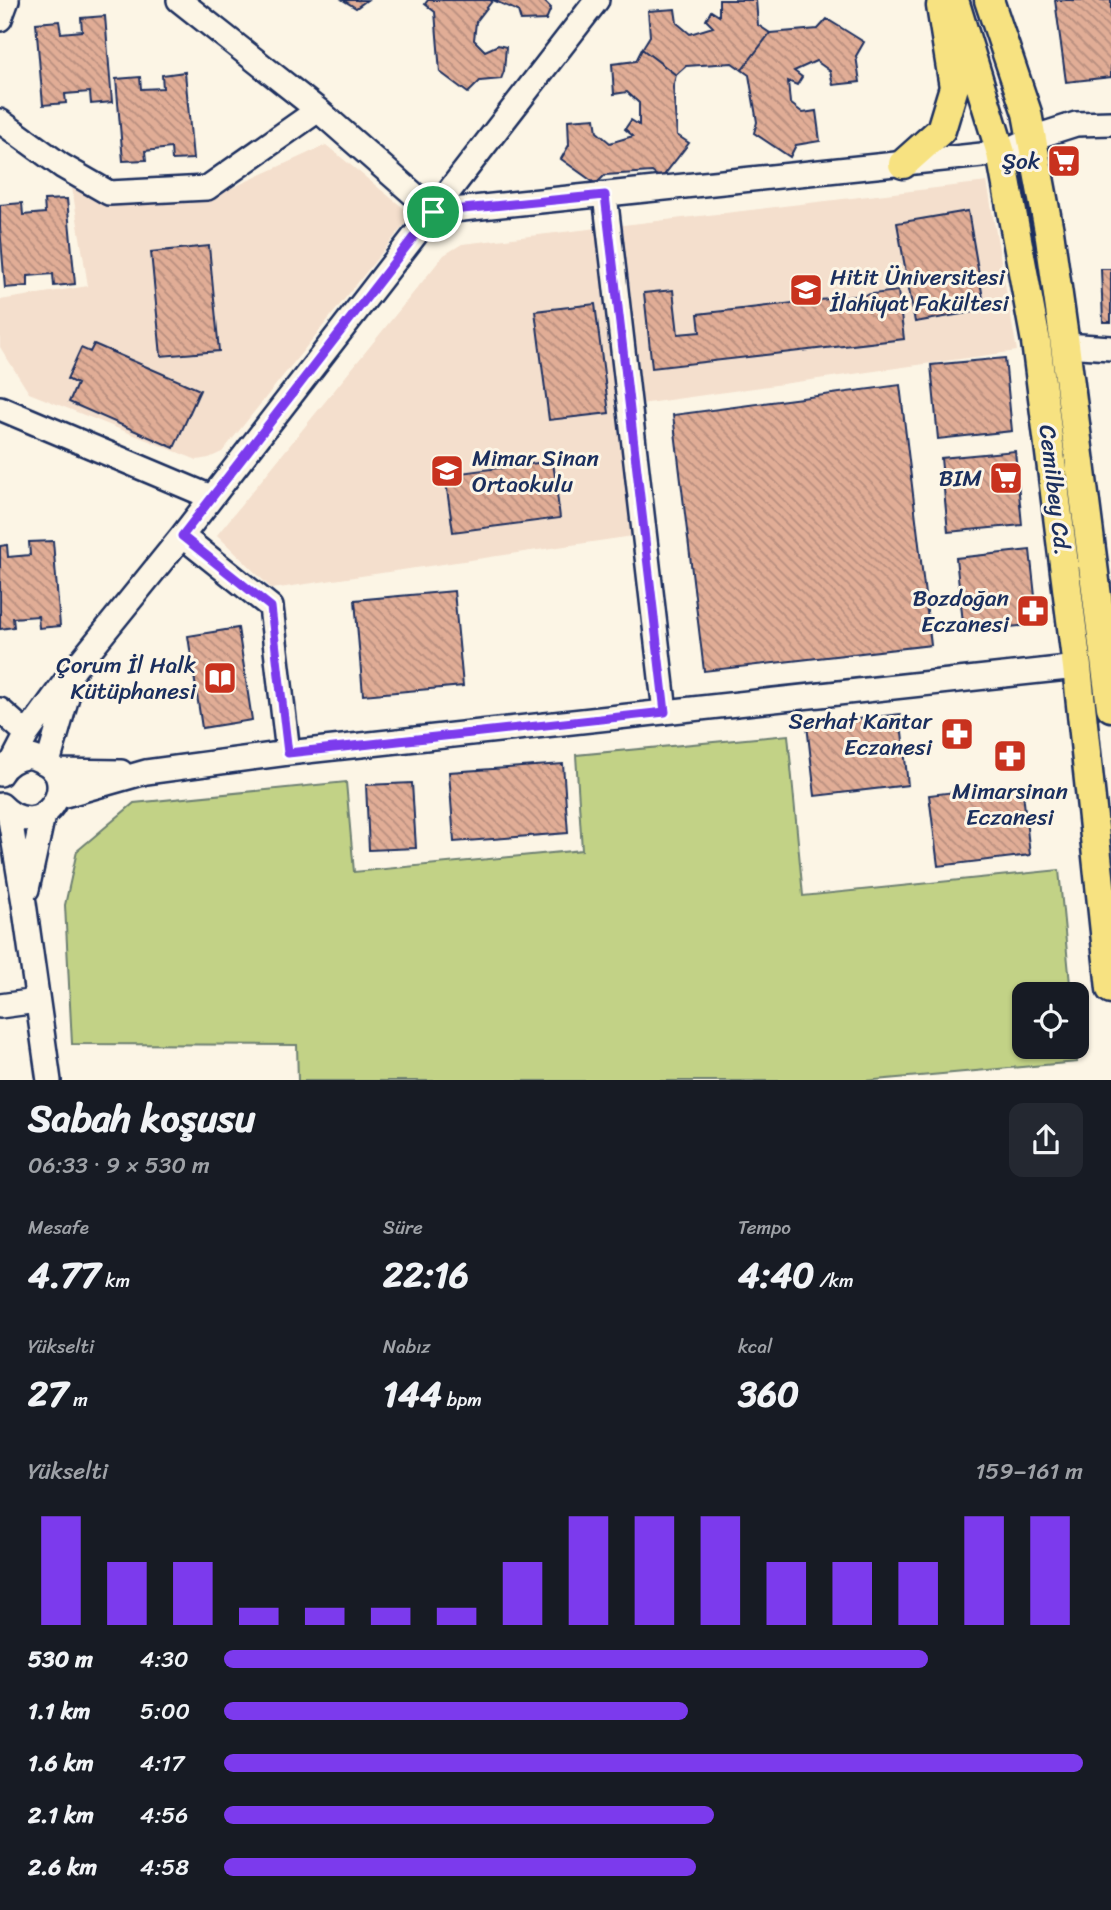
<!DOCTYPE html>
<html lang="tr">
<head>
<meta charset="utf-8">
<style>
  body { margin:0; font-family:Sriracha,sans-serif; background:#242831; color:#f1f3f6; height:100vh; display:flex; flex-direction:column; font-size:26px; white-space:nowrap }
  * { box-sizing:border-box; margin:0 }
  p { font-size:23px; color:#9ea1a6 }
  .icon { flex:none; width:38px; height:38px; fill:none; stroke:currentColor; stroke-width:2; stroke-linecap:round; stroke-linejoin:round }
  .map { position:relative; height:1080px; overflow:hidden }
  .side { display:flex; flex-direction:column; background:#171b24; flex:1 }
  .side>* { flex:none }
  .fabs { position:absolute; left:1012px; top:982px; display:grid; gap:14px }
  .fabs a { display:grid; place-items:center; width:77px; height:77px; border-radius:14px; background:#171b24; box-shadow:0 2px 5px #0004; font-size:35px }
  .pin { position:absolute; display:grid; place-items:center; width:60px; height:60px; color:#fff; margin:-30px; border:4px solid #fff; border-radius:50%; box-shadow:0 2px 7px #0007 }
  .round { display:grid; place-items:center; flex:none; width:74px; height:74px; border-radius:14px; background:#242831 }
  .headline { display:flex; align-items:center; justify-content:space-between; height:119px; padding:0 28px }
  h1 { font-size:38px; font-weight:800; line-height:52px }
  .metrics { display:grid; grid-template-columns:repeat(3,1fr); gap:10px; height:119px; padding:7px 28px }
  .metrics div { display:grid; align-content:center }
  .metrics b { font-size:35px; font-weight:800 }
  .metrics small { font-size:19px; font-weight:400 }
  .metrics p { font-size:19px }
  .chart { height:196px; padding:14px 28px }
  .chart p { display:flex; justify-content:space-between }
  .chart svg { width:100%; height:126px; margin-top:7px; stroke:#7c3aed; stroke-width:6 }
  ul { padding:0 28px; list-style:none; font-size:23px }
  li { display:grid; grid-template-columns:112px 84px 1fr; align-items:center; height:52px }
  li i { height:18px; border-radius:9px; background:#7c3aed }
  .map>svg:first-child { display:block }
  .built { fill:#f4dfcd }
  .park { fill:#c2d286; stroke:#6e8072; stroke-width:2 }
  .building { fill:url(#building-back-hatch); stroke:#1b2f5e; stroke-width:2 }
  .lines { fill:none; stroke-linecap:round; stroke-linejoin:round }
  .minor-casing { stroke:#1b2f5e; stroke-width:28 }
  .major-casing { stroke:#1b2f5e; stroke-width:33 }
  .minor { stroke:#fcf5e5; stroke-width:23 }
  .major { stroke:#f7e281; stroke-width:28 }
  .route-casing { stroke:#fff; stroke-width:14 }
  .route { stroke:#7c3aed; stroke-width:9 }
  .labels { text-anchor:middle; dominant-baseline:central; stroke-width:6; stroke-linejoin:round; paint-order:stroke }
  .poi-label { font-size:23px; fill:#1b2f5e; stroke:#fcf5e5; text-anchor:end }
  .street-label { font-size:23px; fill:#1b2f5e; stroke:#fcf5e5 }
</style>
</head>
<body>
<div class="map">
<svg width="1111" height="1081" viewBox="0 0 1111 1081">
  <defs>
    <pattern id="building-back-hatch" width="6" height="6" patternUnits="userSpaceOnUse" patternTransform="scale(1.75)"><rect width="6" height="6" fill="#e1ad96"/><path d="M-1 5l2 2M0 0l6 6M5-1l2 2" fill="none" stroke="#b68d7e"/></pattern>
  </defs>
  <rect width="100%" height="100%" fill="#fcf5e5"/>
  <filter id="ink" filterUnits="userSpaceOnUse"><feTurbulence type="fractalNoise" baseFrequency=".0143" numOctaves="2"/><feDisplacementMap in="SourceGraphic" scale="14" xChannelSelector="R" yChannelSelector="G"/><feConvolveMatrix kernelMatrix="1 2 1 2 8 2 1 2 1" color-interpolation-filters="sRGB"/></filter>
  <g filter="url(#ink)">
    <!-- built -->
    <path class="built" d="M326,145L412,215L222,452L209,458L197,460L29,393L0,347V300L88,286L72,188L106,205L208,199Z
      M987,182L1017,351L619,407L633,536L272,589L217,535L444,255L462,244Z"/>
    <!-- park -->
    <path class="park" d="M788,735L803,896L1059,870L1071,994H1024V1046L1076,1047L1077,1062L864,1081H298L297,1045L72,1044L65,905L77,851L134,803L346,782L354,872L582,850L576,755Z"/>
    <!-- building -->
    <path class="building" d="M343,0H367L356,8Z
      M428,0H543L551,8L546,20L521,21L518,11L493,0L476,22L474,40L485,51L498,45L506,47L504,71L501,79L480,81L468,93L440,72L435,12L425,4Z
      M719,0H756L758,25L770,33L742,70L732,63L686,66L676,75L642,49L650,36L648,11L675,9L677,23L690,34L713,27L706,20L711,11L719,16Z
      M1055,0H1111V77L1066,82Z
      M105,16L112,102L91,104L90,92L65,94L66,103L43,105L36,23L59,21L61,33L82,31L81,18Z
      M827,19L864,42L856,56L860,82L833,85L830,71L816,61L794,71L802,77L797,85L788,81L790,103L803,113L816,111L820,141L796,145L790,157L754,133L757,122L749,75L742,70L770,33L818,29Z
      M642,49L676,75L673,87L677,135L689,143L661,179L652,172L605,175L596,184L561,159L569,145L568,120L595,118L597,132L610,143L633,136L625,129L631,120L639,125V103L627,92L614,94L612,64L636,61Z
      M185,72L193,159L172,160L171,148L145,151L146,160L123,161L116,79L140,77L141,89L163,88L162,75Z
      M67,199L75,284L54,286L53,274L28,276V286L5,288L0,227V205L22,203L23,215L45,213L44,200Z
      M968,211L985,310L915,322L897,223Z
      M209,246L219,351L161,356L151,252Z
      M1101,269H1111V322H1103Z
      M673,290L678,334L700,332L698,314L898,291L904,339L652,368L644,293Z
      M595,304L609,413L549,420L535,311Z
      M94,344L200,390L174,448L69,402L77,384L67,379L81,348L90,352Z
      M1005,358L1012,431L938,439L931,365Z
      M900,385L931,645L704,671L673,415Z
      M1015,451L1022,525L948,532L941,458Z
      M553,461L560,518L453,532L445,475Z
      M53,541L60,626L39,628L38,616L13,618L14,627L0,629V546L7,545L8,557L30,555L29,542Z
      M1030,550L1038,624L964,632L956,558Z
      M454,591L463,686L363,695L355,600Z
      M238,628L252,720L202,728L188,636Z
      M900,714L908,785L815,796L807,725Z
      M563,764L568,833L454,842L449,772Z
      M412,783L416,848L369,850L366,785Z
      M1022,784L1030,855L938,866L929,795Z"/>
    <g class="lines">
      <defs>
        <path id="minor" d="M179,0L318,110L434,212L1001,153L1032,138L1076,124L1111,123
          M0,19L7,0
          M0,121L62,166L109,193L207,188L318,110
          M605,195L665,712
          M1065,345L1111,348
          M0,408L211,497
          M182,536L271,607L288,753
          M0,710L27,734
          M14,759L27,734L76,667L182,536L597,0
          M48,763L71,683
          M54,771L121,772
          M0,774C6,764 14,759 26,757C32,756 35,758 41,761C84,778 42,848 1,805
          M58,797L146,772L288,753L1077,667
          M9,813L24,903L49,1081
          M27,889L43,815
          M0,1006L37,1001"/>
        <path id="major" d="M954,0L1001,153L1036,342L1077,667L1111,989
          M989,0L1027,113L1049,231L1065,345L1111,707
          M903,164L941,130L954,87L941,6"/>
      </defs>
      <!-- minor casing -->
      <use href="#minor" class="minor-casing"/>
      <!-- major casing -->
      <use href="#major" class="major-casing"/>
      <!-- minor -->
      <use href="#minor" class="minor"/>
      <!-- major -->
      <use href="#major" class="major"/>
    </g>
  </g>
  <g class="lines" filter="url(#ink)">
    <defs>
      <path id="route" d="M605,195L665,712L288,753L271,607L182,536L433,212Z"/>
    </defs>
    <!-- route casing -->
    <use href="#route" class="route-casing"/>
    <!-- route -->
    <use href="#route" class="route"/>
  </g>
  <!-- icons -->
  <defs>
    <symbol id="supermarket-square" viewBox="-11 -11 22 22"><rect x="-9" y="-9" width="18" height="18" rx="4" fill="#c8321e" stroke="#fcf5e5"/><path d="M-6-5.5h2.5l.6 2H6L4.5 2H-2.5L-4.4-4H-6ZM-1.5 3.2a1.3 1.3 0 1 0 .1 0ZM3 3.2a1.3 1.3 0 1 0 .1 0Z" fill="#fff"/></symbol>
    <symbol id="university-square" viewBox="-11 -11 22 22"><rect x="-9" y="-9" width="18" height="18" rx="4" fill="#c8321e" stroke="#fcf5e5"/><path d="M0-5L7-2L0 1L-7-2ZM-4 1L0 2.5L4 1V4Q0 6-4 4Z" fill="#fff"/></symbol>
    <symbol id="school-square" viewBox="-11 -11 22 22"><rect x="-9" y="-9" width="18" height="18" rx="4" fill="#c8321e" stroke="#fcf5e5"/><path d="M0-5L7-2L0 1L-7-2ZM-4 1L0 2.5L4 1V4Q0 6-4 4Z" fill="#fff"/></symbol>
    <symbol id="pharmacy-square" viewBox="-11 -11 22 22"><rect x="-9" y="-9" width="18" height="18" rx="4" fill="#c8321e" stroke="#fcf5e5"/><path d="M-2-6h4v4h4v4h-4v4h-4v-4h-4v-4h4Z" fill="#fff"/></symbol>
    <symbol id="library-square" viewBox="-11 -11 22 22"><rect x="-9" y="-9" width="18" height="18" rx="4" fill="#c8321e" stroke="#fcf5e5"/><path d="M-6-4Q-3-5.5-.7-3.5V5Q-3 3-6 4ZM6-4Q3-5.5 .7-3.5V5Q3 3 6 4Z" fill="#fff"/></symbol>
  </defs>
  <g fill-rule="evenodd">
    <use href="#supermarket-square" x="1045" y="142" width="38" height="38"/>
    <use href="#university-square" x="787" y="271" width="38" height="38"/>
    <use href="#school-square" x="428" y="452" width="38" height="38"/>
    <use href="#supermarket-square" x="987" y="459" width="38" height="38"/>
    <use href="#pharmacy-square" x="1014" y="592" width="38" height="38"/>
    <use href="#library-square" x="201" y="659" width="38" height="38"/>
    <use href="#pharmacy-square" x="938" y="715" width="38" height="38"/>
    <use href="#pharmacy-square" x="991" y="737" width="38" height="38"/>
  </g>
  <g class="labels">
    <!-- poi labels -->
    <g class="poi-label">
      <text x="1040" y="161">Şok</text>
      <text x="830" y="277" text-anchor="start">Hitit Üniversitesi<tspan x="830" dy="26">İlahiyat Fakültesi</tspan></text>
      <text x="472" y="458" text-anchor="start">Mimar Sinan<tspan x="472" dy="26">Ortaokulu</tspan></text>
      <text x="982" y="478">BIM</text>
      <text x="1009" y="598">Bozdoğan<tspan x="1009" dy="26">Eczanesi</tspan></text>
      <text x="196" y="665">Çorum İl Halk<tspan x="196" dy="26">Kütüphanesi</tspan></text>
      <text x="932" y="721">Serhat Kantar<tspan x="932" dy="26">Eczanesi</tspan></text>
      <text x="1010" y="791" text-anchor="middle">Mimarsinan<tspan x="1010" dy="26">Eczanesi</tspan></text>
    </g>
    <!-- street labels -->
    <g class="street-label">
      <text transform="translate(1055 490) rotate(83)">Cemilbey Cd.</text>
    </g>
  </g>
</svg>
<div class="fabs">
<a><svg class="icon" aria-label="locate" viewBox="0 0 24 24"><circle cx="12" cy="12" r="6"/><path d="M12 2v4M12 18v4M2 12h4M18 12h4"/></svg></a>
</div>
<div class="pin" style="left:433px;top:212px;background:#1e9e55"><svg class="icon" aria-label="arrive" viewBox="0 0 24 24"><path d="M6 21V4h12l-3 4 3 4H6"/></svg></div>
</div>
<section class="side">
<div class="headline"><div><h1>Sabah koşusu</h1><p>06:33 · 9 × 530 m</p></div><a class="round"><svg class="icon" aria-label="share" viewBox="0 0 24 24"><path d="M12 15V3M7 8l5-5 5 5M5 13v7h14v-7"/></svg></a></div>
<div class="metrics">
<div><p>Mesafe</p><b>4.77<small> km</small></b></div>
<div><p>Süre</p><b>22:16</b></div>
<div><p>Tempo</p><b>4:40<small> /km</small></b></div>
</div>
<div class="metrics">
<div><p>Yükselti</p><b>27<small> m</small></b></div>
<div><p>Nabız</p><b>144<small> bpm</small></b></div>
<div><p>kcal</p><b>360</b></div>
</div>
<div class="chart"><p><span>Yükselti</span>159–161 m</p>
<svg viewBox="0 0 160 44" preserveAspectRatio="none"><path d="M5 44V6M15 44V22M25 44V22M35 44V38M45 44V38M55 44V38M65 44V38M75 44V22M85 44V6M95 44V6M105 44V6M115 44V22M125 44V22M135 44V22M145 44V6M155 44V6"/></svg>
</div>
<ul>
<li><b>530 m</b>4:30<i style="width:82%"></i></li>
<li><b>1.1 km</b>5:00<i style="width:54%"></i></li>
<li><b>1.6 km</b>4:17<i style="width:100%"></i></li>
<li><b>2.1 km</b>4:56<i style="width:57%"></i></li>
<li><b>2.6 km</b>4:58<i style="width:55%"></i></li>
</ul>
</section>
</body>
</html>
